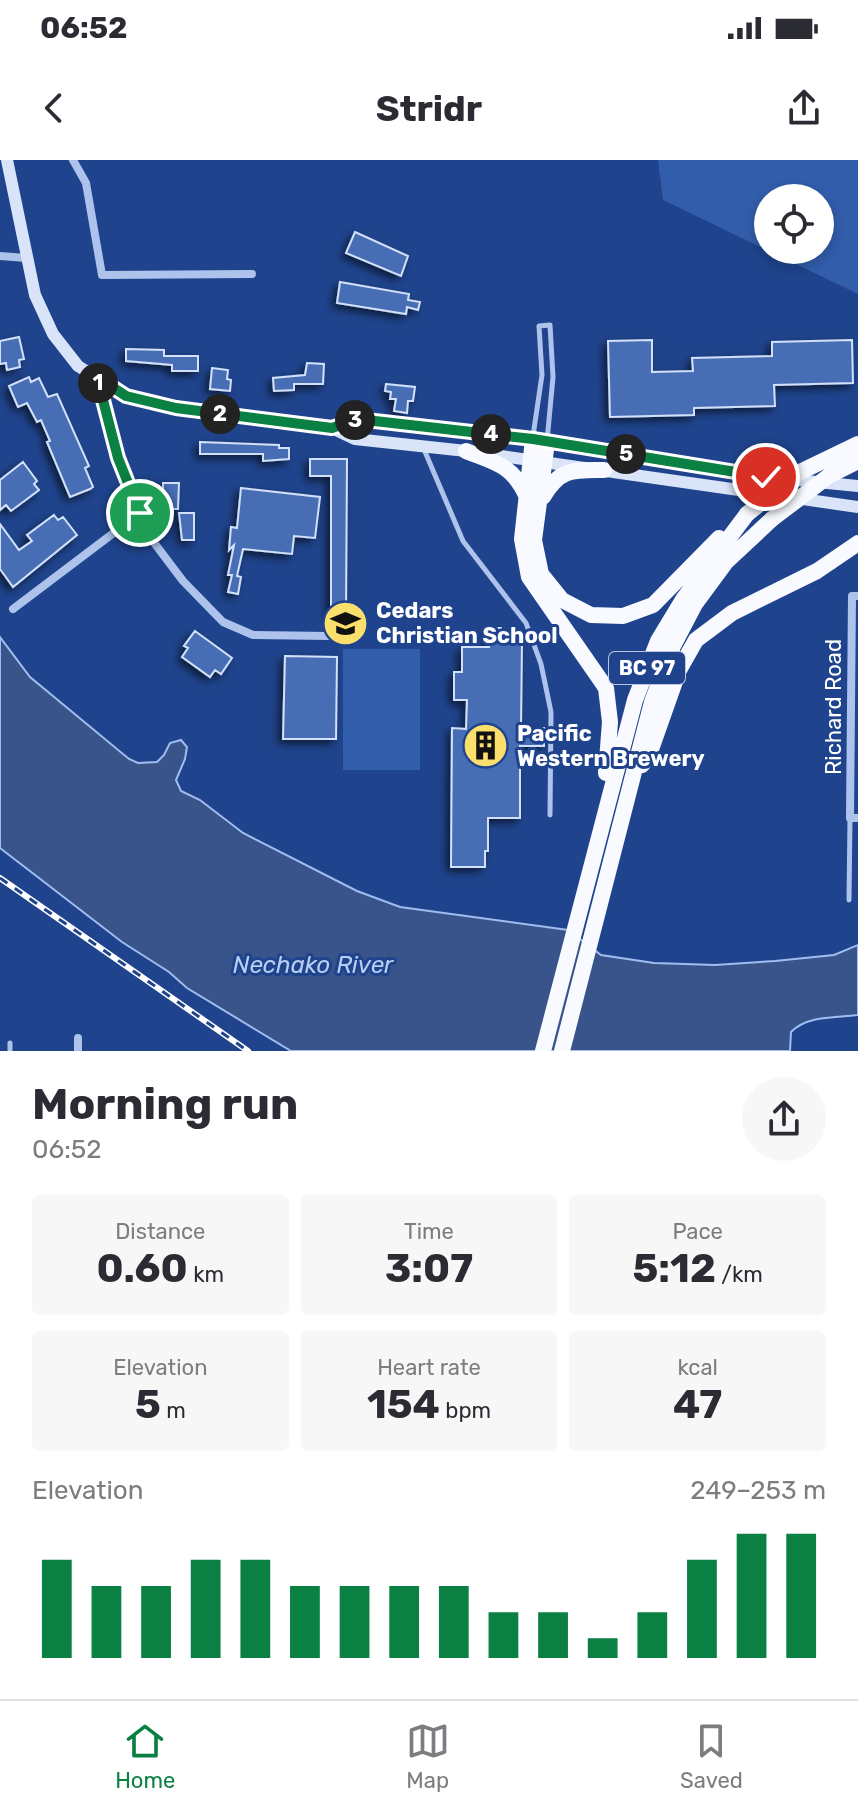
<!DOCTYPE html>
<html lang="en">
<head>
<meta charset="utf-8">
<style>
  body { margin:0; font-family:Rubik,sans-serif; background:#f7f7f7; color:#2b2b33; height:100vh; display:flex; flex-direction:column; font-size:30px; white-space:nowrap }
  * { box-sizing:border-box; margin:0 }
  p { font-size:26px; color:#7c7c81 }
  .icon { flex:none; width:44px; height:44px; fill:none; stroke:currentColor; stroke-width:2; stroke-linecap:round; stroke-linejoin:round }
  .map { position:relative; height:891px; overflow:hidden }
  .panel { display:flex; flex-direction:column; background:#fff; flex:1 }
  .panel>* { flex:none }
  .buttons { position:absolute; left:754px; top:24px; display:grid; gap:16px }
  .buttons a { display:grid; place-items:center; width:80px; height:80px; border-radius:50%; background:#fff; box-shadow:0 4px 12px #0003; font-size:40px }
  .pin { position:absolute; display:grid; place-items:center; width:68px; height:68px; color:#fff; margin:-34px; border:4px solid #fff; border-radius:50%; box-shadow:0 2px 8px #0007 }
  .km { position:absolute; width:40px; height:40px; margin:-20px; border-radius:50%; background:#222; color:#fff; font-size:22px; line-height:40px; text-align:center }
  .round { display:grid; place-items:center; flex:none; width:84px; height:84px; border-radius:42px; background:#f7f7f7 }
  .headline { display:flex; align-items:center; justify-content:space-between; height:136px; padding:0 32px }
  h1 { font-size:44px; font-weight:700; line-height:60px }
  .figures { display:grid; grid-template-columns:repeat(3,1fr); gap:12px; height:136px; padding:8px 32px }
  .figures div { display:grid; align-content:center; border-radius:8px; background:#f7f7f7; text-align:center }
  .figures b { font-size:40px; font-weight:700 }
  .figures small { font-size:22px; font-weight:400 }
  .figures p { font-size:22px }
  .chart { height:224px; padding:16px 32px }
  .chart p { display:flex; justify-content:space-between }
  .chart svg { width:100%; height:144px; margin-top:8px; stroke:#0b8043; stroke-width:6 }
  .status { display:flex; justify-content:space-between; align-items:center; height:56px; padding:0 40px; background:#fff; direction:ltr }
  .status svg { height:22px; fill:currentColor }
  header { display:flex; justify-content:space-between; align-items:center; height:104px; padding:0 32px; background:#fff; font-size:36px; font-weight:700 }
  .dock { display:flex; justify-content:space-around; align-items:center; height:112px; border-top:2px solid #e1e1e2; background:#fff; font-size:22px; color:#7c7c81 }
  .dock a { display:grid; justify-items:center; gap:4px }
  .dock .current { color:#0b8043 }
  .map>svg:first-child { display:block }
  .green { fill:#325daa; fill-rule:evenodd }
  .water { fill:#39548a; stroke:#a0bdee; stroke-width:2 }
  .building { fill:#476eb4; stroke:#d2e0f9; stroke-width:2; filter:url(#shadow) }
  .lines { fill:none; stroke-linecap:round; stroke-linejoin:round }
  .service { stroke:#adc3ec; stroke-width:5 }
  .minor { stroke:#adc3ec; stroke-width:8 }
  .secondary { stroke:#d9e4f9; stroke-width:12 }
  .trunk { stroke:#f8faff; stroke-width:16 }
  .rail-casing { stroke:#fff; stroke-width:6 }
  .rail { stroke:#1f448d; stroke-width:3; stroke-dasharray:9; stroke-linecap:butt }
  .trunk-bridge { stroke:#f8faff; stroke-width:16 }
  .route-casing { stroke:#fff; stroke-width:16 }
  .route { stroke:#0b8043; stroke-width:10 }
  .labels { text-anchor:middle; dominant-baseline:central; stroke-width:6; stroke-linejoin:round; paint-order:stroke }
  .shield { fill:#1f448d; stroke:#bcc7dd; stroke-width:2 }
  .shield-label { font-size:20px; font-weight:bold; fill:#fff }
  .poi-label { font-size:22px; font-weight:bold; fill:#fff; stroke:#1f448d; text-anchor:start }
  .street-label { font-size:22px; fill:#fff; stroke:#1f448d }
  .water-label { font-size:24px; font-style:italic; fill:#b8cef3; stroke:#1f448d }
</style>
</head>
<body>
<div class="status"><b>06:52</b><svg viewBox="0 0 49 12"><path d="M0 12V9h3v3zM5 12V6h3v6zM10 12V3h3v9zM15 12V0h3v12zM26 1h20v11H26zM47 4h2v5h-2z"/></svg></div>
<header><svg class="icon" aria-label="back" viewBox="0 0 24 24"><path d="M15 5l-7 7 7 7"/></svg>Stridr<svg class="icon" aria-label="share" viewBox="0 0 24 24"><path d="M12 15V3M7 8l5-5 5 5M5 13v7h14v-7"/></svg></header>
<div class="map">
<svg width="858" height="891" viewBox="0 0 858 891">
  <defs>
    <filter id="shadow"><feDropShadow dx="-4" dy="4" stdDeviation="4" flood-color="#0009"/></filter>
  </defs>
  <rect width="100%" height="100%" fill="#1f448d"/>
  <!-- green -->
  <path class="green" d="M658,0H858V134L663,40ZM820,38V90H768V38Z
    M343,489H420V610H343Z"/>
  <!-- water -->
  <path class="water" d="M0,477L30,517L129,599L138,603L157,602L164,595L170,583L181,580L187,587L185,599L176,620L181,631L200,640L243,673L357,731L400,747L568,770L601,795L654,803L715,805L775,801L834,795L858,785V855C836,858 808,855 791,872L790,891H291L187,828L169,812L122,782L0,688Z"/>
  <!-- building -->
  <path class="building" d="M355,72L408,96L401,116L346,93Z
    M340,122L409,134L408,140L420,142L418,150L407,147L406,154L337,143Z
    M19,177L24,199L19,200L20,207L7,210L6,203L0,204V181Z
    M652,180V212L693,211L692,198L772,196V182L852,180L853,223L774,225L775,246L694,248V255L610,257L608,181Z
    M126,189L164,190V196H198V211H172V205L126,201Z
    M307,203L324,204L323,224H294V230L274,231L273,218L305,215Z
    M212,208L228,210L227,219L231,220L230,231L210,229Z
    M29,217L31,222L39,218L48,237L57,234L89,306L85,308L93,327L90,329L70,337L47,282L50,281L41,260L37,262L27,243L18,247L9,226Z
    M386,224L415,227L413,241H408L407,253L394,251L396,239H390L391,232L385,231Z
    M200,282L279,285V288H289V299L263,301V294H200Z
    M310,299H347L346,456H331V316H310Z
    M23,302L37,321L34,324L39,330L11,351L6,345L0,350V320Z
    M163,323H179L178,349H169L168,340L163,341Z
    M241,328L320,337L315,378L294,376L292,394L243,389L237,416L241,417L238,434L228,432L232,415H228L234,385L229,390L231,367L237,368Z
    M179,353H194V380H182Z
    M54,355L58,360L63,357L77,375L13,427L0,409V364L19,390L32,381L27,375Z
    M489,468H501V481H522L521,568H544V586H520V658H488V691H485V707H451L452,568L466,569L467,540H454V512H462V487H489Z
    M195,471L232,498L221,514L215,510L210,517L182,497L188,488L184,486Z
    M285,496L337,497L336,579H283Z"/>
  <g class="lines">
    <!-- service -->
    <path class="service" d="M533,276L542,215L539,166L550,165L553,217L547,281
      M423,287L463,381L526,463L541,504L551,552L550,655
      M849,740L850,658
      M10,891V883"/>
    <!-- minor -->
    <path class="minor" d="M73,0L86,23L102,115L252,114
      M0,96L26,98
      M97,217L118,298L152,380L183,421L223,462L253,475L329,476
      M858,436H852L850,658H858
      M13,449L140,353
      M78,891V878"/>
    <!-- secondary -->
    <path class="secondary" d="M7,0L35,135L53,174L78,206L126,236L176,248L332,268L355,279L466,291L858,347
      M332,268L357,259L533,279L766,317L858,326"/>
    <!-- trunk -->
    <path class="trunk" d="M533,279L522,379L529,417L606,528L610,562L606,613
      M547,282L534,380L541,414L562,440L591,455L623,456L653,445L719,378
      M466,291C496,303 512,305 526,335
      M800,312L858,284
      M830,315L858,301
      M543,337C560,308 573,310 604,310
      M642,605L649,595L679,510L696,480L732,453L817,411L858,383
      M543,891L635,540L658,481L684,438L747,354
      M562,891L652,542L673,486L695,444L726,402L772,359"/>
    <defs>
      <path id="rail" d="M0,718L248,891"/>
    </defs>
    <!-- rail casing -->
    <use href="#rail" class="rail-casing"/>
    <!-- rail -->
    <use href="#rail" class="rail"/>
    <!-- trunk-bridge -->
    <path class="trunk-bridge" d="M747,354L800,312
      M772,359L830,315"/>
  </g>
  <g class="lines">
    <defs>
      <path id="route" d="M140,353L118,298L97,217L126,236L176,248L332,268L357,259L533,279L766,317"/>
    </defs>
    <!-- route casing -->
    <use href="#route" class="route-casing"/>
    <!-- route -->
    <use href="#route" class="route"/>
  </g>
  <!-- icons -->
  <defs>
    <symbol id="school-disc" viewBox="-11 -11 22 22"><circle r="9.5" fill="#fadf6c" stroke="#1f448d"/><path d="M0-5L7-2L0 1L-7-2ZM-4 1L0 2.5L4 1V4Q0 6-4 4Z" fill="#111"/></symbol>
    <symbol id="building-disc" viewBox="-11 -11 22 22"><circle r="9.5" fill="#fadf6c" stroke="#1f448d"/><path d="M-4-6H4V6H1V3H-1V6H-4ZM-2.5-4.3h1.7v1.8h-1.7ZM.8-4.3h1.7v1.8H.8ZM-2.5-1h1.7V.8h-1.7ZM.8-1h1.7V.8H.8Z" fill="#111"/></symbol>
  </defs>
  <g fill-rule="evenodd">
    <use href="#school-disc" x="320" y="438" width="51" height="51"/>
    <use href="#building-disc" x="460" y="560" width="51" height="51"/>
  </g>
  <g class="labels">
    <!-- shield labels -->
    <rect class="shield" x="609" y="492" width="76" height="32" rx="6"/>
    <g class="shield-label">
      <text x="647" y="508">BC 97</text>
    </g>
    <!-- poi labels -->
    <g class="poi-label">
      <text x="376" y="450">Cedars<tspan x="376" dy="25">Christian School</tspan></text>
      <text x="517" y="573">Pacific<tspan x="517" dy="25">Western Brewery</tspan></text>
    </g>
    <!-- street labels -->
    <g class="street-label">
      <text transform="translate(833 547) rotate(-90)">Richard Road</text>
    </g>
    <!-- water labels -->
    <g class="water-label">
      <text x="313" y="805">Nechako River</text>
    </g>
  </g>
</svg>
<div class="buttons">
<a><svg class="icon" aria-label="locate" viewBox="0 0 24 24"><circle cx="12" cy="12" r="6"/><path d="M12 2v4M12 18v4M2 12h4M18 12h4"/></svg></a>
</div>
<div class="pin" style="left:140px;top:353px;background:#1e9e55"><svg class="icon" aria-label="arrive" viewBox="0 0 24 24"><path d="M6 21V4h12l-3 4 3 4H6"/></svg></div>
<div class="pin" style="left:766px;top:317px;background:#d93025"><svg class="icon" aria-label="check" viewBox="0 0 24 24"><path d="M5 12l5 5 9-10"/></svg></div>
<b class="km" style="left:98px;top:223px">1</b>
<b class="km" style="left:220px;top:254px">2</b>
<b class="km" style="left:355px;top:260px">3</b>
<b class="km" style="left:491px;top:274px">4</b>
<b class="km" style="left:626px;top:294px">5</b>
</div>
<section class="panel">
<div class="headline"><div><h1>Morning run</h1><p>06:52</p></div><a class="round"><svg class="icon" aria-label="share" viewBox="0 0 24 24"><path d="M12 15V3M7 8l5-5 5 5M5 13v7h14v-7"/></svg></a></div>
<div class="figures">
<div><p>Distance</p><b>0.60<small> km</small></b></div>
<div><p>Time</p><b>3:07</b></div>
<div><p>Pace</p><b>5:12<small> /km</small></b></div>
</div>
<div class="figures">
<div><p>Elevation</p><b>5<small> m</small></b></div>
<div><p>Heart rate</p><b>154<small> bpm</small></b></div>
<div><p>kcal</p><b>47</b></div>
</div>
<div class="chart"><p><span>Elevation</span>249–253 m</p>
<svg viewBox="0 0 160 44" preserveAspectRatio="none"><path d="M5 44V14M15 44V22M25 44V22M35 44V14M45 44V14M55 44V22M65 44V22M75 44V22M85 44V22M95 44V30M105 44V30M115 44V38M125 44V30M135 44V14M145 44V6M155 44V6"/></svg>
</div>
</section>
<nav class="dock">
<a class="current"><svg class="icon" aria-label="home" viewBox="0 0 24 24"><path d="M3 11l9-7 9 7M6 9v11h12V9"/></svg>Home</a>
<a><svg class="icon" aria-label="map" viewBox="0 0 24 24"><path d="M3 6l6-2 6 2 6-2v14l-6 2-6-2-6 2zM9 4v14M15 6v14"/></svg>Map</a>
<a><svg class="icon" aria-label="saved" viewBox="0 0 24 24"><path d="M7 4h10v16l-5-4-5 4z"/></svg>Saved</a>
</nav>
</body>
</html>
